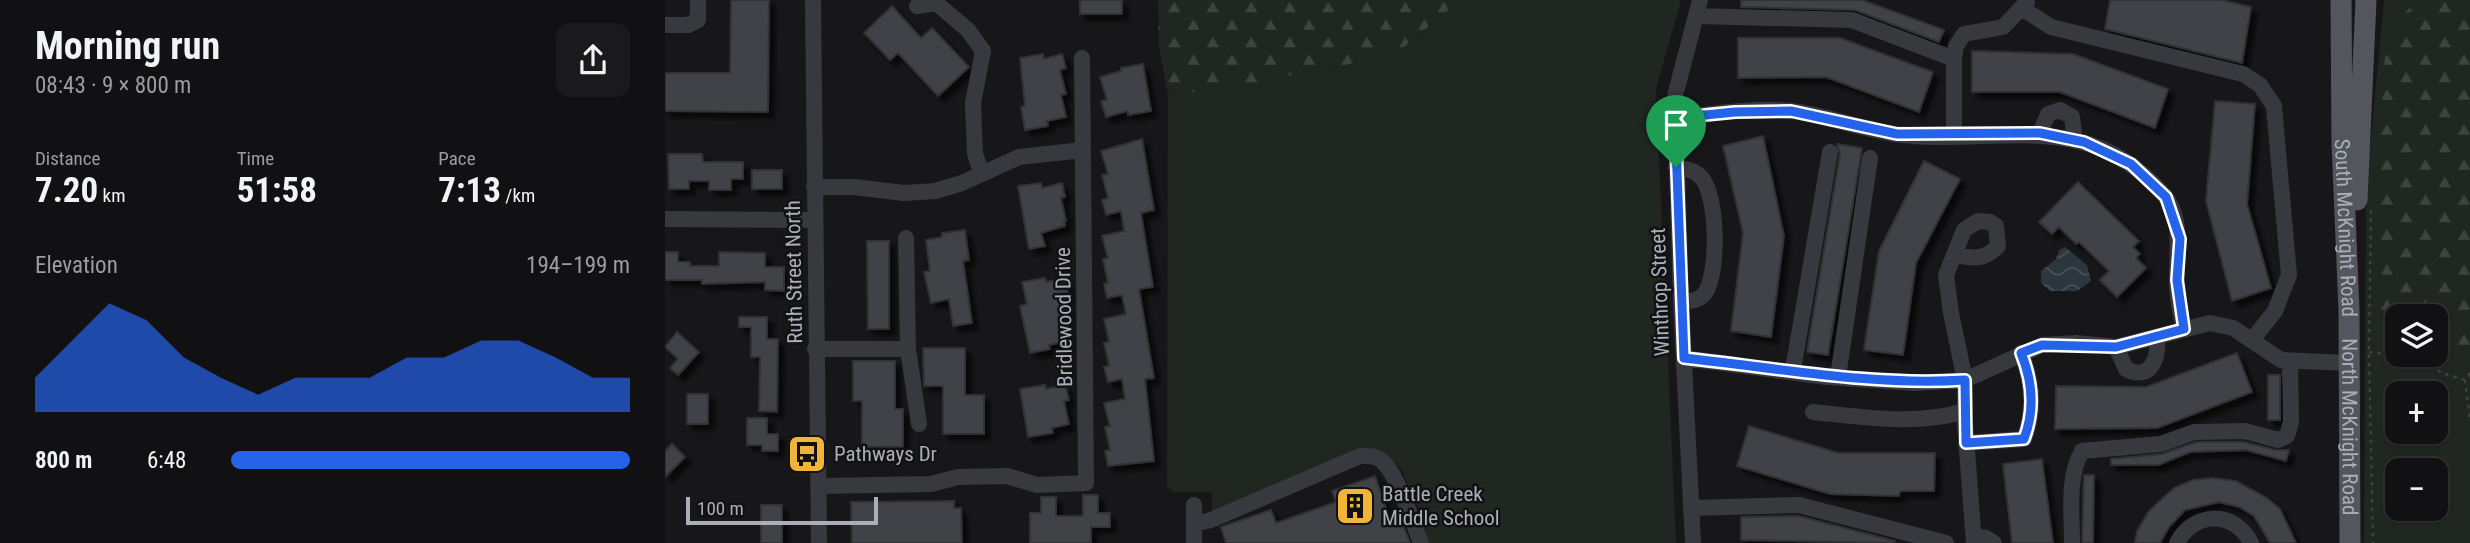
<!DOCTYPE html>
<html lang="en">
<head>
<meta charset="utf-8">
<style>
  body { margin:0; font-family:"Roboto Condensed",sans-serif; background:#1a1a1c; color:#f1f3f6; height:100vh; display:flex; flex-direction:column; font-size:26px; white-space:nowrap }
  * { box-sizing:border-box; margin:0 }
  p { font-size:23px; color:#9c9da0 }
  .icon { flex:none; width:38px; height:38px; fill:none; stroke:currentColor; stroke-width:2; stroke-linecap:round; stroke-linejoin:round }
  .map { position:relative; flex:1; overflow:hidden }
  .details { display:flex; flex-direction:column; background:#111113; width:665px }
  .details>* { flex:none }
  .fabs { position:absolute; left:1720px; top:304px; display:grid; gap:14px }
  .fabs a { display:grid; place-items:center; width:63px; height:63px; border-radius:14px; background:#111113; box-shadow:0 2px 5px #0004,0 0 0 2px #303133; font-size:35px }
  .scale { position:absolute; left:21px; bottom:18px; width:192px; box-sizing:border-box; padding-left:7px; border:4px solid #a9aeb8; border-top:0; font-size:19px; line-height:24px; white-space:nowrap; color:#a9aeb8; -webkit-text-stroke:5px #121214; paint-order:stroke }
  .pin { position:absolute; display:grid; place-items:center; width:60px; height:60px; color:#fff; margin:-72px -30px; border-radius:50% 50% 50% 0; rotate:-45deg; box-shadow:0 0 7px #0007 }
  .pin .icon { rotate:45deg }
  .round { display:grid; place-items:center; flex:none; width:74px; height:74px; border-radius:14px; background:#1a1a1c }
  .overview { display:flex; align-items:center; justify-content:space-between; height:119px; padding:0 35px }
  h1 { font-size:38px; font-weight:700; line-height:52px }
  .stats { display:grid; grid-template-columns:repeat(3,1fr); gap:10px; height:119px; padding:7px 35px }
  .stats div { display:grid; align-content:center }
  .stats b { font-size:35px; font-weight:700 }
  .stats small { font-size:19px; font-weight:400 }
  .stats p { font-size:19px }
  .chart { height:196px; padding:14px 35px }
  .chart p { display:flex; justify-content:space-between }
  .chart svg { width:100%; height:126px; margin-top:7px; fill:#2563eb; opacity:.7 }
  ul { padding:0 35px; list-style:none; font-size:23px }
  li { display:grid; grid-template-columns:112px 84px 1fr; align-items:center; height:52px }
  li i { height:18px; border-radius:9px; background:#2563eb }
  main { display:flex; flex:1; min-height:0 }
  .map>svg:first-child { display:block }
  .green { fill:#1f2720; fill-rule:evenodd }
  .forest { fill:url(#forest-firs) }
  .water { fill:url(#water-waves) }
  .building { fill:#414246; stroke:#313135; stroke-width:2; filter:url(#shadow) }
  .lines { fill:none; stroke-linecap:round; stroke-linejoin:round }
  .path { stroke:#3e4045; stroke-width:2.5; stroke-dasharray:3.5 5; stroke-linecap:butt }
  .minor { stroke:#38393e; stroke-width:16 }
  .major { stroke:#54565d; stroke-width:21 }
  .route-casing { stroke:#fff; stroke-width:14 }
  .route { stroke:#2563eb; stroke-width:9 }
  .labels { text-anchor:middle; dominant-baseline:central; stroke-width:5; stroke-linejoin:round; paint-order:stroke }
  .street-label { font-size:21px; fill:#a9aeb8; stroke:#121214 }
  .poi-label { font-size:21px; fill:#a9aeb8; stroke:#121214; text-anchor:start }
</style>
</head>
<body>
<main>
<section class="details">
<div class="overview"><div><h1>Morning run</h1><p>08:43 · 9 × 800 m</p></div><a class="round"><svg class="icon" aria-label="share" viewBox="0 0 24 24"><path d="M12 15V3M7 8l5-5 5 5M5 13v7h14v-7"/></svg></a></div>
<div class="stats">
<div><p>Distance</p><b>7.20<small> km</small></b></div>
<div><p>Time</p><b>51:58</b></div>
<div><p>Pace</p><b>7:13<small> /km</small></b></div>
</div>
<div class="chart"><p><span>Elevation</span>194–199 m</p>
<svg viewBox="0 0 160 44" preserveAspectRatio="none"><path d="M0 44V32L10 19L20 6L30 12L40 25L50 32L60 38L70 32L80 32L90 32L100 25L110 25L120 19L130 19L140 25L150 32L160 32V44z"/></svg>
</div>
<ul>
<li><b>800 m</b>6:48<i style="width:100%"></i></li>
</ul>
</section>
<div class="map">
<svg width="1805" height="543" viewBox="0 0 1805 543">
  <defs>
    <pattern id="forest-firs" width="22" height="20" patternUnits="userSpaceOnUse" patternTransform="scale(1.75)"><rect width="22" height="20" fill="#1f2720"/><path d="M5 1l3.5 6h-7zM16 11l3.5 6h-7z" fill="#3d443e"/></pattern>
    <pattern id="water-waves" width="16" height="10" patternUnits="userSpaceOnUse" patternTransform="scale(1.75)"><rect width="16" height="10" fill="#2d363d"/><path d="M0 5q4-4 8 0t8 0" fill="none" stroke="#495157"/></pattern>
    <filter id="shadow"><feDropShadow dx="6" dy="6" stdDeviation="2" flood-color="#0009"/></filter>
  </defs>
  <rect width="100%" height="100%" fill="#171719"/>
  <!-- green -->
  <path class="green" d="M795,0H1016L991,89L1011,543H761L749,514L754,510L737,470L718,452L547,512V492H508L502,486L503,94L600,86L612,73L641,77L738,48Z
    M1719,0H1805V543H1699L1701,191ZM1732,317H1771V355H1732ZM1732,394H1771V432H1732ZM1732,471H1771V509H1732Z"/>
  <!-- forest -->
  <path class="forest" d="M493,0H795L738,48L641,77L612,74L601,86L503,94L494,48Z
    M1753,0H1805V349L1791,361L1771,354V317H1732V341L1710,335L1711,208L1720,52L1729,23Z"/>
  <!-- water -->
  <path class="water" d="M1400,247L1422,265L1426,281L1412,291H1385L1376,283V271L1391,259L1394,250Z"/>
  <!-- building -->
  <path class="building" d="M66,0H104L103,112L0,111V73H65Z
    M415,0H457V14H415Z
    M1076,0H1197L1279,30L1274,42L1190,10L1076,7Z
    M1445,0H1557L1586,7L1577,63L1440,29Z
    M227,6L256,38L267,28L304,67L273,96L233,53L225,60L199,33Z
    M1073,38H1175L1268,72L1254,112L1161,77L1073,78Z
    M1307,51L1408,54L1503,89L1490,128L1395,92H1307Z
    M378,54L379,59L397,54L401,68L395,70L401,94L396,95L401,117L382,121L383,126L360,130L356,107L360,106L355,58Z
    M478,64L486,111L463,115V111L441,117L436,101L442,100L435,77L456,71V68Z
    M1550,101L1590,104L1582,204L1606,288L1567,301L1541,201Z
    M1098,136L1119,236L1106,337L1066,331L1078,233L1058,146Z
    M477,139L489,210L476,213L488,287L474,289L489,378L480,379L489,461L443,466L440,451L445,450L440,427L445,426L439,403L460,399L457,379L443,382L439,367L444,366L439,343L444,342L439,319L461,314L457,295L442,298L439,284L443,283L438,259L443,258L437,236L459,231L456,211L441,215L437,200L443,198L437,175L443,174L436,151Z
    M1172,144L1197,148L1163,355L1142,352L1175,154Z
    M3,154H37L38,162H78V179H66V190H44V181H24V189H4Z
    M1259,161L1295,179L1251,263L1238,355L1199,350L1214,251Z
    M87,170H117V189H87Z
    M1413,182L1474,241L1468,247L1475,254L1471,258L1481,268L1452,297L1435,280L1444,271L1414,242L1411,244L1394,227L1387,234L1374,222Z
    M376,183L377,188L397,183L400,197L396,198L401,221H399L400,226L376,233L380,246L364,249L353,186Z
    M300,230L304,260L298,261L307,323L288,326L284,299L266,303L259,272L265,271L261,240L277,237V233Z
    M202,241H224V329H203Z
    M0,252H13V262H25V266H54V252L100,253V267H119V291L100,290V282L37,284V280H0Z
    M380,278L381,282L399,278L403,293L397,294L403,317L398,318L403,341L384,345L385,349L365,353L355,306L362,304L357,282Z
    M74,317H102V339H113L112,412L94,411L95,357H86V327H74Z
    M12,332L34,352L13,375L5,368L13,359L0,347Z
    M258,348H300V395H319V434H278V386H259Z
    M1572,353L1587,392L1492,428L1390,429L1391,386L1481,387Z
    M188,361H230V409H238V447H197V401H188Z
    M1603,375H1615V420H1603Z
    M380,385L381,389L400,385L404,400L399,401L404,424L387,428L388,433L363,437L355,389Z
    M22,394H43V424H22Z
    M82,418H102V434H113V451H97V445H82Z
    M1084,426L1173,453H1270L1269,491H1235L1234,496L1165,494L1072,466Z
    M1531,442H1579L1610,450H1624L1621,461L1581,450L1525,452L1493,465H1446V459L1497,454Z
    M7,444L20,457L0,477V451Z
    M1377,459L1388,543H1347L1338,464Z
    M1419,475H1429L1428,543H1417Z
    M710,476L726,523L736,520L745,543H561L556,527L606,510L611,523L671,502L667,491Z
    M1547,478L1571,481L1602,498L1615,509L1631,543H1605L1589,516L1574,507L1554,502L1520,510L1504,527L1495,543H1470L1472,531L1484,511L1509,488L1528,480Z
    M418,495H433V513H445V527H426V543H365V513H376V497H391V516H418Z
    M289,501V508H296L297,543H187L186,502Z
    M96,505H117V543H96Z
    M1133,516L1230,541V543L1076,540V517Z"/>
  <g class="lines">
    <!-- path -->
    <path class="path" d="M1706,210L1704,352L1708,543
      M1704,352L1732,355
      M1733,355C1757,361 1777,375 1800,380L1805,377
      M1805,373L1800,380L1805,420"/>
    <!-- minor -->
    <path class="minor" d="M148,0L154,543
      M252,6L271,3L303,30L318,51L308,103L310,154L317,174
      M1358,9L1386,27L1578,74L1595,85L1609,106L1624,275L1610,311L1587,340
      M1031,16L1187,20L1289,59
      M0,25H23L33,20V0
      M1010,118C1047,114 1088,107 1126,111C1161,115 1195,129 1230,134C1329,148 1420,104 1499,195C1519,218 1511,255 1512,282C1512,298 1515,313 1519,329
      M1375,133L1383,114L1395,110L1407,117L1410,141
      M1289,135V59L1291,46L1299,34L1338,27L1362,2
      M1011,167C1021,169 1029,170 1036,177C1053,195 1054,273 1040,293C1034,301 1025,301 1016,302
      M149,187H189L239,193L270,191L297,183L354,157L418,150
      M0,219L149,220
      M1289,255C1308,258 1319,261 1333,246L1331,226L1325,222L1313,221L1299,230L1281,275L1286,313L1300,380V424L1309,543
      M1451,347L1461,369C1485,381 1494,360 1492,338
      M150,349H243L241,238
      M243,349L254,424
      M1019,358L1162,377L1250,383L1300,380L1377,345L1411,343L1451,347L1545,323L1568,328L1616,360L1684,363
      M1128,370L1165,152
      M1173,377L1205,158
      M1148,412C1198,417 1251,426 1300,411
      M1301,443L1359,439C1370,410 1368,382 1356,353
      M154,486L266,484L293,477L342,476L372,485L421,483L417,58
      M1026,508L1134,505L1281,543
      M529,524L546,520L695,456C702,456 710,455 716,460C733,474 747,522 756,543
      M1309,536L1321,538L1329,543
      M529,543V505
      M1028,543L1016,302L1010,96L1035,0
      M1407,543C1407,513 1402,477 1417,451L1496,444L1529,432L1580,431L1613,440L1622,436L1626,422L1625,362
      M1512,543C1529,511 1569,510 1586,543"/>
    <!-- major -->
    <g class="major">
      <path id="s1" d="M1676,0L1677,143L1684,310L1685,543"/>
      <path d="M1692,200L1701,0"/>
    </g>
  </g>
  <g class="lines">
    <defs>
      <path id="route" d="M1126,111L1232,134L1375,133L1419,142L1466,164L1501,197L1515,239L1512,280L1519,329L1451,347L1377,345L1356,353C1368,382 1370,410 1359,439L1301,443L1300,380C1206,386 1113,368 1019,358L1010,118L1070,112Z"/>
    </defs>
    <!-- route casing -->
    <use href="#route" class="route-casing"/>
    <!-- route -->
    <use href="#route" class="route"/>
  </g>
  <!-- icons -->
  <defs>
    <symbol id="bus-square" viewBox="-11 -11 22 22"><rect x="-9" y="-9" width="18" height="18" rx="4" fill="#efb438" stroke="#121214"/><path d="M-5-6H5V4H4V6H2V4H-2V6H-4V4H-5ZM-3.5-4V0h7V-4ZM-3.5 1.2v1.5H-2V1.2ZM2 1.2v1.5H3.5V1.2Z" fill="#111"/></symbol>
    <symbol id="building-square" viewBox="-11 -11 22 22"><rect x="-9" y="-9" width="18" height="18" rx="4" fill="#efb438" stroke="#121214"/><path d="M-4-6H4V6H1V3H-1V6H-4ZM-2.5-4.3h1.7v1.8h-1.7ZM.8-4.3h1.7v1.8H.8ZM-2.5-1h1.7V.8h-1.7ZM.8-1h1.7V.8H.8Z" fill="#111"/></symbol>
  </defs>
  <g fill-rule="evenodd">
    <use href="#bus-square" x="120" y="432" width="44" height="44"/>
    <use href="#building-square" x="668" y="484" width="44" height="44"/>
  </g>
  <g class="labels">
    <!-- street labels -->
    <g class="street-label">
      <text stroke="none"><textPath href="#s1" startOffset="228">South McKnight Road</textPath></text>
      <text transform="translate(129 272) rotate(-91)">Ruth Street North</text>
      <text transform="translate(995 292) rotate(-92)">Winthrop Street</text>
      <text transform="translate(399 317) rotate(-91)">Bridlewood Drive</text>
      <text stroke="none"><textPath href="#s1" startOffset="427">North McKnight Road</textPath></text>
    </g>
    <!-- poi labels -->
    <g class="poi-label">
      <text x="169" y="454">Pathways Dr</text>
      <text x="717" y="494">Battle Creek<tspan x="717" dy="24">Middle School</tspan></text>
    </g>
  </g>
</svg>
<div class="fabs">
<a><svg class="icon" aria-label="layers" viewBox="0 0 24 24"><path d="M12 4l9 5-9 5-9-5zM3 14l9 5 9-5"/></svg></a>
<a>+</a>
<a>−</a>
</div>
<div class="scale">100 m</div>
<div class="pin" style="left:1011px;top:167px;background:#1e9e55"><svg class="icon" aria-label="arrive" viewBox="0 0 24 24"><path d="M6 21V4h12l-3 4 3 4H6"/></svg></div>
</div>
</main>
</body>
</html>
